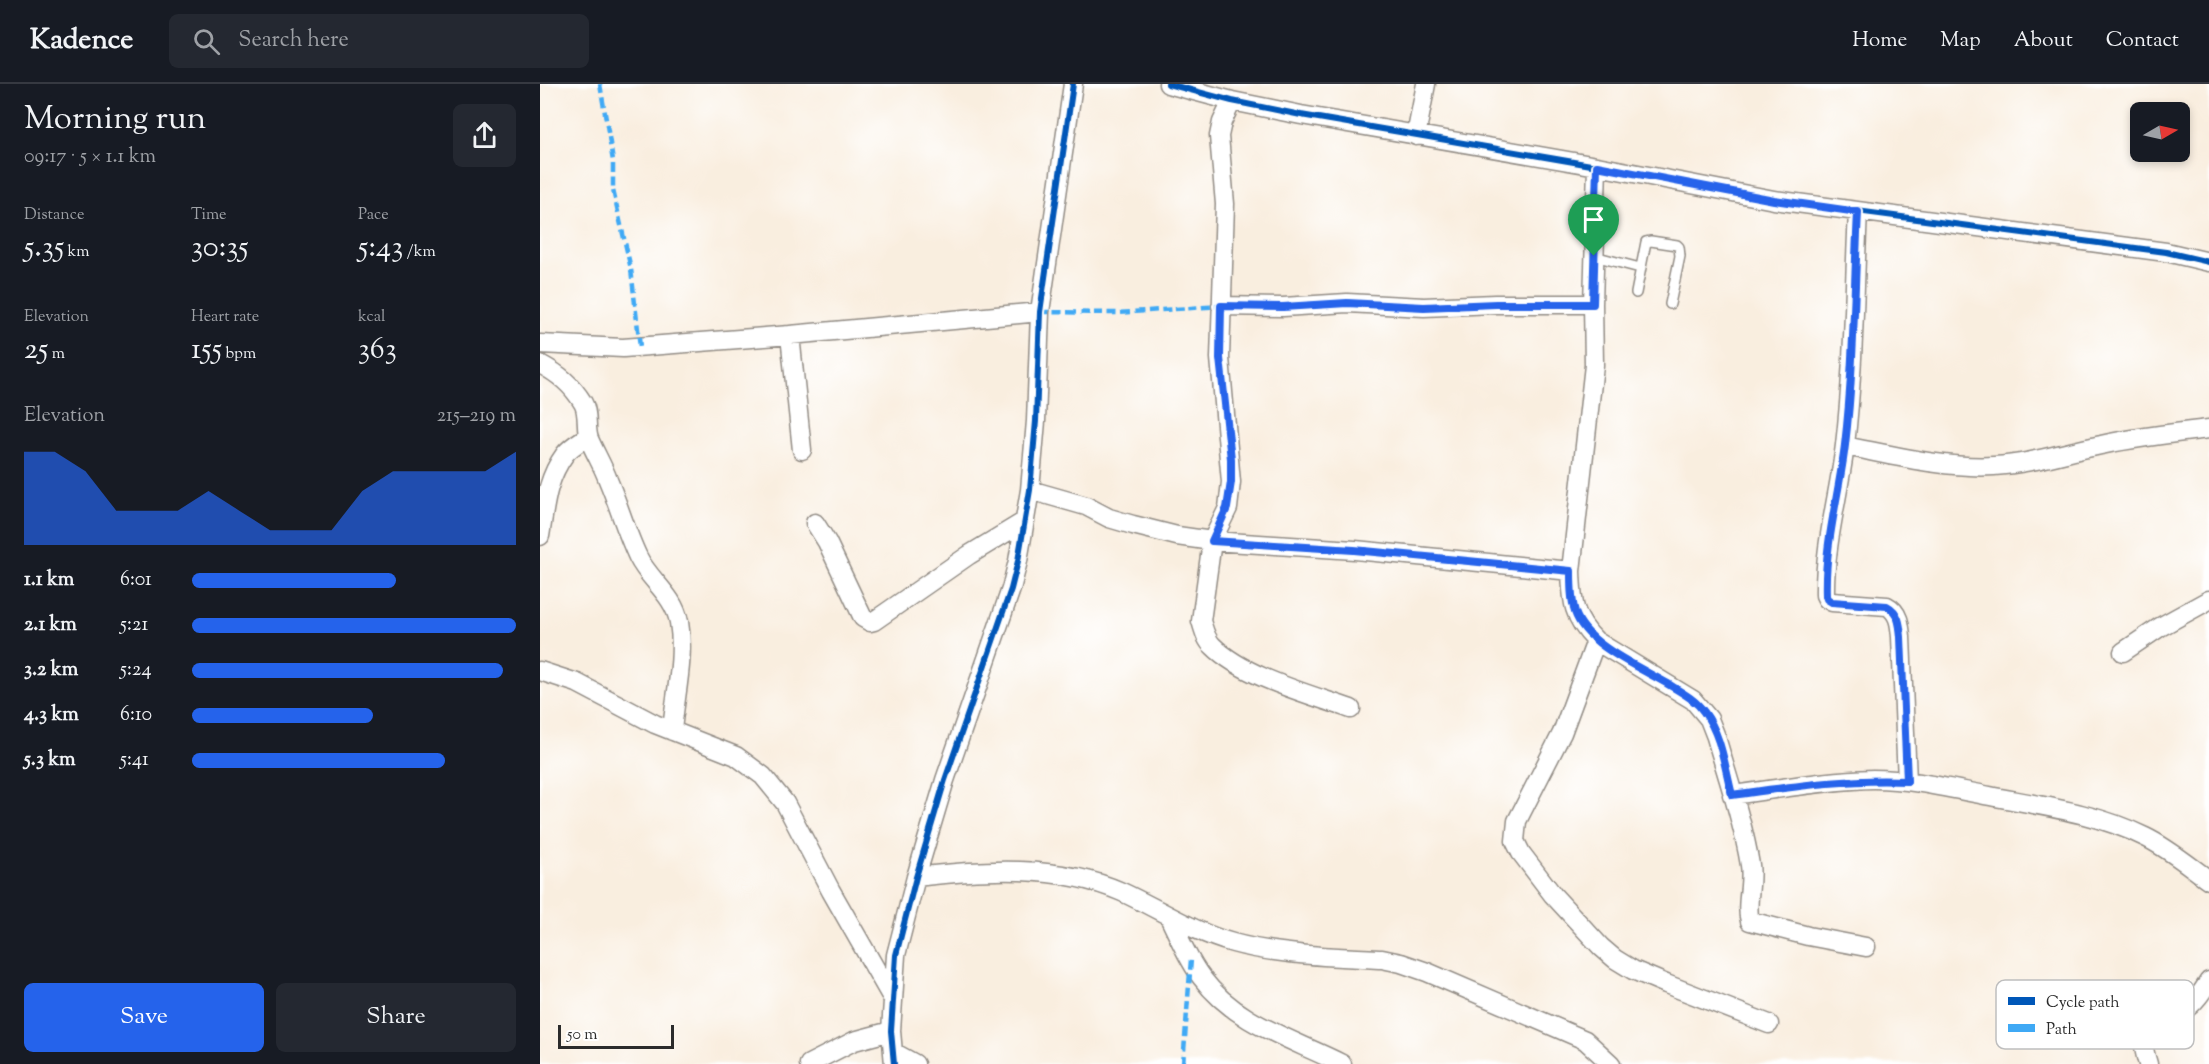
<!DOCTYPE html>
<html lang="en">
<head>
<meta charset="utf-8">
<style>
  body { margin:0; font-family:"Sorts Mill Goudy",serif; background:#242831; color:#f1f3f6; height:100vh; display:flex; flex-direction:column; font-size:22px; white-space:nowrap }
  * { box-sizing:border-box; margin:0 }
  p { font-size:20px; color:#9ea1a6 }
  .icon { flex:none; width:33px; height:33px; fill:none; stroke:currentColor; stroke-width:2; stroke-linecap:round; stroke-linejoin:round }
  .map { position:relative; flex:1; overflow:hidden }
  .panel { display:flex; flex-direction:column; background:#171b24; width:540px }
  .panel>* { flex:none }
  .needle { width:39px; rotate:81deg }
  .controls { position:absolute; left:1590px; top:18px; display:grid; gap:12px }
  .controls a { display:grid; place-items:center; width:60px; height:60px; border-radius:9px; background:#171b24; box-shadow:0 3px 9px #0003; font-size:30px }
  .scale { position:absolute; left:18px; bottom:15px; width:116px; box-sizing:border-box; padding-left:6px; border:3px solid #2b2b2b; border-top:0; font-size:16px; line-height:21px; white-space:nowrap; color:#2b2b2b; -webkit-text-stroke:4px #fff; paint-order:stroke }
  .pin { position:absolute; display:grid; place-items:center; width:51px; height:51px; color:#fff; margin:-62px -26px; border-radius:50% 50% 50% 0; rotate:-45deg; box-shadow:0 0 6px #0007 }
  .pin .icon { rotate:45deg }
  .round { display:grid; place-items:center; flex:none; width:63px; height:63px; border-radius:9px; background:#242831 }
  .headline { display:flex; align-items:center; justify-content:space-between; height:102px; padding:0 24px }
  h1 { font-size:33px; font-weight:600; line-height:45px }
  .figures { display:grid; grid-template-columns:repeat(3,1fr); gap:9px; height:102px; padding:6px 24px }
  .figures div { display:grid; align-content:center }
  .figures b { font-size:30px; font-weight:600 }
  .figures small { font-size:16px; font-weight:400 }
  .figures p { font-size:16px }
  .chart { height:168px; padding:12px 24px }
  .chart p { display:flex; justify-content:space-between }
  .chart svg { width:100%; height:108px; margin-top:6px; fill:#2563eb; opacity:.7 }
  .button { display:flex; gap:12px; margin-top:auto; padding:12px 24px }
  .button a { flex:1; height:69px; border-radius:9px; background:#2563eb; color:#fff; font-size:24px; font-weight:600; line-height:69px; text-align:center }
  .button a+a { background:#242831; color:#f1f3f6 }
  ul { padding:0 24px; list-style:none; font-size:20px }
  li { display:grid; grid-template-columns:96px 72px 1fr; align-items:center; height:45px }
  li i { height:15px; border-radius:8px; background:#2563eb }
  header { display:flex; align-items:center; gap:36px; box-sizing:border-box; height:84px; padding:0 30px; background:#171b24; border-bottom:2px solid #363941 }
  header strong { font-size:28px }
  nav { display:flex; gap:33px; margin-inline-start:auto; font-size:21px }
  .search { width:420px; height:54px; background:#242831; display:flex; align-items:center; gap:15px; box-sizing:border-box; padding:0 21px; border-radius:9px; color:#9ea1a6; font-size:22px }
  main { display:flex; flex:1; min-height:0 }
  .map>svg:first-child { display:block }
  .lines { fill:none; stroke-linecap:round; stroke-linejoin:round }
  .service-casing { stroke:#928c85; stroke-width:12 }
  .minor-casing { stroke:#928c85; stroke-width:21 }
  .service { stroke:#fff; stroke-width:9 }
  .minor { stroke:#fff; stroke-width:18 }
  .quiet { stroke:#3fa9f5; stroke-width:4.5; stroke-dasharray:9 4.5; stroke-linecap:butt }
  .cycleway-casing { stroke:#fff; stroke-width:10 }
  .cycleway { stroke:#0057b8; stroke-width:6 }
  .route-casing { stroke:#fff; stroke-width:12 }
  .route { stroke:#2563eb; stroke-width:8 }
  .key { fill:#fff; stroke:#bfbfbf; stroke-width:1.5 }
  .key-label { font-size:16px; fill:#2b2b2b }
</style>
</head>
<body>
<header>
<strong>Kadence</strong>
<div class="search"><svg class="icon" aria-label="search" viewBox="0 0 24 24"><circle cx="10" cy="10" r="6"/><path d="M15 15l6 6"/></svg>Search here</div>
<nav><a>Home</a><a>Map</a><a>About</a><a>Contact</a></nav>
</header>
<main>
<section class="panel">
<div class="headline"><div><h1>Morning run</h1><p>09:17 · 5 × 1.1 km</p></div><a class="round"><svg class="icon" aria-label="share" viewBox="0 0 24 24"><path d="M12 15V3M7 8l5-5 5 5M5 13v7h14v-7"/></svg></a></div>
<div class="figures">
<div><p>Distance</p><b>5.35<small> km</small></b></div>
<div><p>Time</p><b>30:35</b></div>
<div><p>Pace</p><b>5:43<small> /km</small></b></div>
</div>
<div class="figures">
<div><p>Elevation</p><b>25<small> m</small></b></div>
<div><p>Heart rate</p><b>155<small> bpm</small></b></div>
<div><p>kcal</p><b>363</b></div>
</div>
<div class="chart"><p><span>Elevation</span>215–219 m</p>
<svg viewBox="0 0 160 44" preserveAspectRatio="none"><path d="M0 44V6L10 6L20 14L30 30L40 30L50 30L60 22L70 30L80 38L90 38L100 38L110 22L120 14L130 14L140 14L150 14L160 6V44z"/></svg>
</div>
<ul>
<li><b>1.1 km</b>6:01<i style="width:63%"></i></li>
<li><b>2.1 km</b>5:21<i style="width:100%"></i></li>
<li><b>3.2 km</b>5:24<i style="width:96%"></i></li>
<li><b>4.3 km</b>6:10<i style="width:56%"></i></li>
<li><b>5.3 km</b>5:41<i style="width:78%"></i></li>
</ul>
<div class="button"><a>Save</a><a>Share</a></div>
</section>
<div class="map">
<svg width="1669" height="980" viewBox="0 0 1669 980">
  <rect width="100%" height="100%" fill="#fff"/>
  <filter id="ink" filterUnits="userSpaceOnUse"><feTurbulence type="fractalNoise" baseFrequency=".0167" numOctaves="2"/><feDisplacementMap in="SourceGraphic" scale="12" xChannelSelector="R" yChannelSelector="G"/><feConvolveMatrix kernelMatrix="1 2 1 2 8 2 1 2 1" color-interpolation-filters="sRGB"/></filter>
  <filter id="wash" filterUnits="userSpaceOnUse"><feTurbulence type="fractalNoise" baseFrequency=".008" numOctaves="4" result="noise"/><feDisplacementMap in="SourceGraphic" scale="24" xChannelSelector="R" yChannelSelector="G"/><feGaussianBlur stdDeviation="1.35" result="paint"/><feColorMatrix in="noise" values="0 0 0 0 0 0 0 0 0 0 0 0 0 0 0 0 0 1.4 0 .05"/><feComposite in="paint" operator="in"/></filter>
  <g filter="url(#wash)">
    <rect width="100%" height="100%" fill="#f9eedf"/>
  </g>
  <g filter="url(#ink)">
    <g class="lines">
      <defs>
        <path id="service" d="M1054,172L1100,184
          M1096,209L1106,158L1111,157L1137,161L1139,163L1140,172L1130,220"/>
        <path id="minor" d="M628,0L692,17L761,31L1057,82L1234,116L1626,168L1669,178
          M692,17L682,38L679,52L685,120L680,274L691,398L688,424L672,457L661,537C664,546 666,556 673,562C704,593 769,610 811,625
          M876,52L886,0
          M1057,82L1053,220L1054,281L1031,487C1032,518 1033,534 1056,557L1153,616L1169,635L1176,653C1188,695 1203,738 1210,781C1213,799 1205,821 1210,837L1268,852L1326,863
          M1318,128C1314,206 1314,284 1305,361C1299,411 1284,461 1285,511L1287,515L1292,518L1347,522C1359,528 1360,541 1361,553L1367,697
          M681,222L743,223L807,219L884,223L955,220H1053
          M250,251L262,366
          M0,260L83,264L250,251L500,228
          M0,280C19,290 32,301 43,319C49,329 45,344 49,355C55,369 63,382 68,396C79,422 86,448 98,473C109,496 134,511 139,538C145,574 135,611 132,647
          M1305,362C1352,371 1406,385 1454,382C1491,380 1525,368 1561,361C1597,353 1633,349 1669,345
          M490,406L546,422L569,434L593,441L637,452L672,457L815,466L1031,487
          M275,439L287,458L323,534L330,538L334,537L429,471L485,437
          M0,452C5,422 6,396 25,370C30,363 41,357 48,352
          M1056,557L1022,649L977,737L975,757L981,769L1013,811L1061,863L1075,875L1093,886L1126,900L1229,940
          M1583,568L1620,543L1669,516
          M0,587L37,599L115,640L196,672L223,692L245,719L291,807L351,912
          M1192,711C1239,705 1286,696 1333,695C1373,695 1412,705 1450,712C1502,722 1557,729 1605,753C1628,764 1648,781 1669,796
          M376,793C443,785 518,780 582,808C619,825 653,848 693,859C736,871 796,873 842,875L861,879L887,888L1045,956L1071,980
          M629,833C639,853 648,876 662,894C696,940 753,955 802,980
          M353,968L375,980
          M269,980L314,957L351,947
          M354,980L351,947L356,871L376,793L405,696L471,505L478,477L490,406L496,337L500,228L533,0
          M1608,980C1594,936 1615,945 1644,926C1655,919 1662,908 1669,897"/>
      </defs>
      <!-- service casing -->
      <use href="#service" class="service-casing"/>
      <!-- minor casing -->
      <use href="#minor" class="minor-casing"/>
      <!-- service -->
      <use href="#service" class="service"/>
      <!-- minor -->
      <use href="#minor" class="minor"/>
      <!-- quiet -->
      <path class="quiet" d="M60,0L73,77V106L91,185L100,263
        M500,228L577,229L681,222
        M643,980L651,875"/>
      <defs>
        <path id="cycleway" d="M628,0L692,17L761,31L1057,82L1234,116L1626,168L1669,178
          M354,980L351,947L356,871L376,793L405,696L471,505L478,477L490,406L496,337L500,228L533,0"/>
      </defs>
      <!-- cycleway casing -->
      <use href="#cycleway" class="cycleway-casing"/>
      <!-- cycleway -->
      <use href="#cycleway" class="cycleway"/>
    </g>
  </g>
  <g class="lines" filter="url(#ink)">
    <defs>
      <path id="route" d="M1057,82L1234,116L1318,128C1314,206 1314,284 1305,361C1299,411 1284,461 1286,512L1287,515L1292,518L1347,522C1359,528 1360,541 1361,553L1367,697C1308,694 1251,703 1192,711C1185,684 1181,650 1164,628C1155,615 1141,608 1128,600C1099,583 1046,561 1035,528C1031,515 1031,501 1031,487L814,466L672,457L687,424L691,398V375L680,274L681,222L743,223L807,219L884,223L956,220H1053Z"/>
    </defs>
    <!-- route casing -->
    <use href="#route" class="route-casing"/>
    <!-- route -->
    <use href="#route" class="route"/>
  </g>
  <!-- legend -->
  <rect x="1456" y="896" width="198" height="69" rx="9" class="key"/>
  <rect x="1468" y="913" width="27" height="8" fill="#0057b8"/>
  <rect x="1468" y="940" width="27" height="8" fill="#3fa9f5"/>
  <g class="key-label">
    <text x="1506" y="923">Cycle path</text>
    <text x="1506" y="950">Path</text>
  </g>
</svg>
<div class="controls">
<a><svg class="needle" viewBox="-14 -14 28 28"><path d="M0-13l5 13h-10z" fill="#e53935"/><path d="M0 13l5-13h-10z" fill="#9ea1a6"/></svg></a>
</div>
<div class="scale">50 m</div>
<div class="pin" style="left:1054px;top:172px;background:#1e9e55"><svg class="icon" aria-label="arrive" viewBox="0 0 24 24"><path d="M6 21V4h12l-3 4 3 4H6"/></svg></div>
</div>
</main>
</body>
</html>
